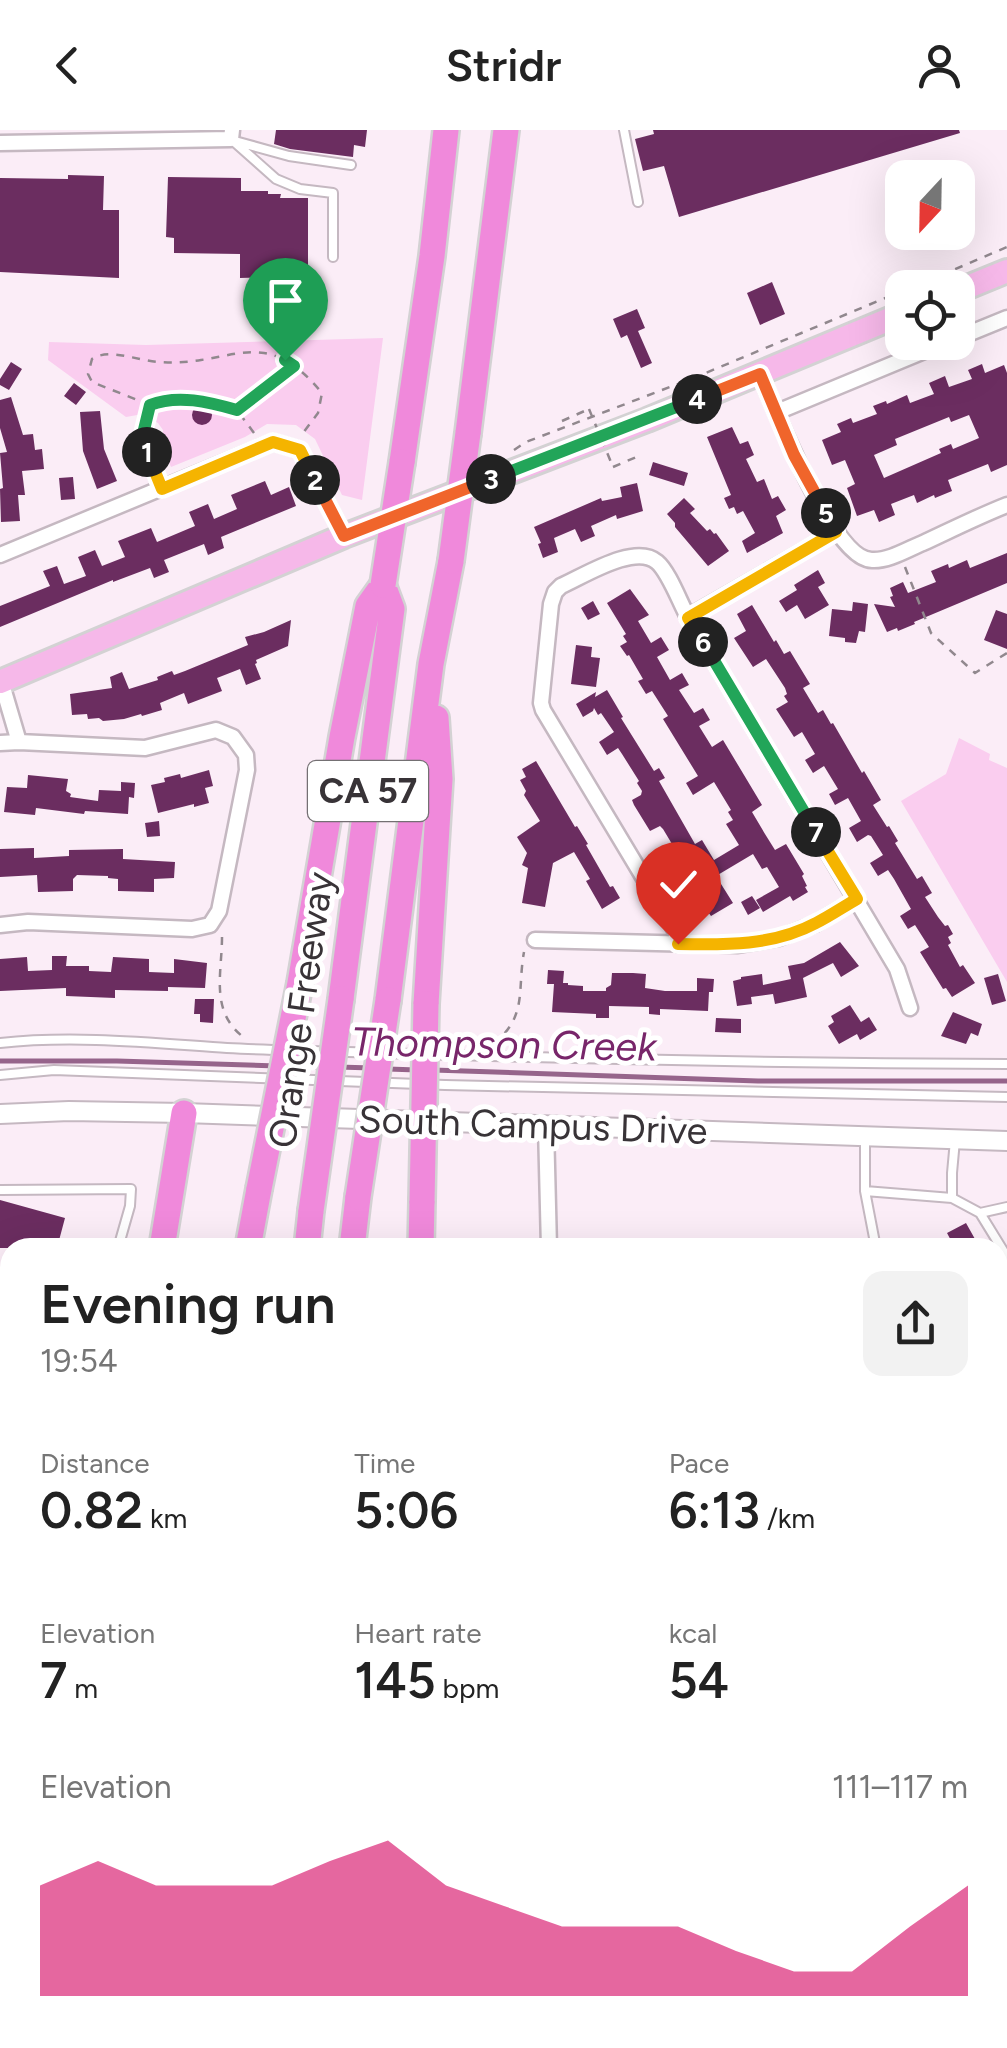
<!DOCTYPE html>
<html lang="en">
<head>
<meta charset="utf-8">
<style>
  body { margin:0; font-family:Figtree,sans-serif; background:#f2f2f2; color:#222; height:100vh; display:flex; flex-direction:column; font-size:38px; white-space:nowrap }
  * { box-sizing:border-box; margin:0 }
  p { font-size:32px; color:#767676 }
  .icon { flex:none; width:55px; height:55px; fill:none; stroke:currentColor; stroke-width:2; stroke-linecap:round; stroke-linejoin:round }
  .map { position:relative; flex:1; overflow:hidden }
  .side { position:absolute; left:0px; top:1108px; width:1008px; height:812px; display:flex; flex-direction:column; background:#fff; border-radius:30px 30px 0 0; box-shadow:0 10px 40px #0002 }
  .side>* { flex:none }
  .needle { width:65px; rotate:202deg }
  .buttons { position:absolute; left:885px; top:30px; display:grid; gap:20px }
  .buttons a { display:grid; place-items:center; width:90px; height:90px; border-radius:20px; background:#fff; box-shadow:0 10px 40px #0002; font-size:50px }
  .pin { position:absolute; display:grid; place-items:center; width:85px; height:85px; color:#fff; margin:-102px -42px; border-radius:50% 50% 50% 0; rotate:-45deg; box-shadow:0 0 10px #0007 }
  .pin .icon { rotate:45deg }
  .km { position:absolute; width:50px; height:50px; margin:-25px; border-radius:50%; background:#222; color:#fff; font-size:28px; line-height:50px; text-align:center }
  .round { display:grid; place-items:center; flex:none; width:105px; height:105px; border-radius:20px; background:#f2f2f2 }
  .summary { display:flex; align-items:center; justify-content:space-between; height:170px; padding:0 40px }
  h1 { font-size:55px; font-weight:600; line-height:75px }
  .stats { display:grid; grid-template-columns:repeat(3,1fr); gap:15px; height:170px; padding:10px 40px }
  .stats div { display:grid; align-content:center }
  .stats b { font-size:50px; font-weight:600 }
  .stats small { font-size:28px; font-weight:400 }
  .stats p { font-size:28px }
  .chart { height:280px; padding:20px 40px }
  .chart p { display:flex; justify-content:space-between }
  .chart svg { width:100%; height:180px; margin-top:10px; fill:#db2777; opacity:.7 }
  header { display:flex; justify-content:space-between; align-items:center; height:130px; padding:0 40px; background:#fff; font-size:45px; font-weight:600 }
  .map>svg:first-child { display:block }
  .green { fill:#facdef }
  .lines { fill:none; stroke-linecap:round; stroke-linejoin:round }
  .stream { stroke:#96648b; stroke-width:5 }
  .building { fill:#6b2d60; fill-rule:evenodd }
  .service-casing { stroke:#c5b8c1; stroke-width:12 }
  .minor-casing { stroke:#c5b8c1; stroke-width:19 }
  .tertiary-casing { stroke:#c5b8c1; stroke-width:22 }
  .primary-casing { stroke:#d3d2d3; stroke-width:28 }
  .motorway-casing { stroke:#d3d2d3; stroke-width:30 }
  .path { stroke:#91888e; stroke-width:2.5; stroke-dasharray:8 8; stroke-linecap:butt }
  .service { stroke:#fff; stroke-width:8 }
  .minor { stroke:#fff; stroke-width:14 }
  .tertiary { stroke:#fff; stroke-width:18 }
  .primary { stroke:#f6b8e9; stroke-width:22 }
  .motorway { stroke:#f089db; stroke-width:25 }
  .motorway-bridge-casing { stroke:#d3d2d3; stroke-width:30; stroke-linecap:butt }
  .path-bridge { stroke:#91888e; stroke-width:2.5; stroke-dasharray:8 8; stroke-linecap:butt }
  .motorway-bridge { stroke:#f089db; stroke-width:25 }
  .split-1-casing { stroke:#fff; stroke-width:20 }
  .split-2-casing { stroke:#fff; stroke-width:20 }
  .split-3-casing { stroke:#fff; stroke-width:20 }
  .split-4-casing { stroke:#fff; stroke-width:20 }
  .split-5-casing { stroke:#fff; stroke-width:20 }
  .split-6-casing { stroke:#fff; stroke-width:20 }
  .split-7-casing { stroke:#fff; stroke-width:20 }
  .split-8-casing { stroke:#fff; stroke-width:20 }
  .split-1 { stroke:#22a559; stroke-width:12 }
  .split-2 { stroke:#f5b400; stroke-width:12 }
  .split-3 { stroke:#f0652b; stroke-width:12 }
  .split-4 { stroke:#22a559; stroke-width:12 }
  .split-5 { stroke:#f0652b; stroke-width:12 }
  .split-6 { stroke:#f5b400; stroke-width:12 }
  .split-7 { stroke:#22a559; stroke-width:12 }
  .split-8 { stroke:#f5b400; stroke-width:12 }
  .labels { text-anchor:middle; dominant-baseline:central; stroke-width:10; stroke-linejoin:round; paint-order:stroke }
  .shield { fill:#fff; stroke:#747073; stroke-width:2.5 }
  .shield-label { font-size:35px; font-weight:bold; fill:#383337 }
  .street-label { font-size:38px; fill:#383337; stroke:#fff }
  .water-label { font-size:40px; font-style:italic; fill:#78266a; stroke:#fff }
</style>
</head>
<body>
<header><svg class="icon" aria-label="back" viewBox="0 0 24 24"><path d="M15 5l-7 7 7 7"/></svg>Stridr<svg class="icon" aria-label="person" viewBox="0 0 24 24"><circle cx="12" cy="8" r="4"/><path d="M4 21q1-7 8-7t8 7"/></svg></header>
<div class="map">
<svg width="1007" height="1918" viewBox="0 0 1007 1918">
  <rect width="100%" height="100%" fill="#fbedf7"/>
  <!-- green -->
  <path class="green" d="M383,208L362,370L342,365L315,309L296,295L267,294L245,307L171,337L163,319V300L158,293L143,284L126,287L48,230L49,212L146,215Z
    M959,608L990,624L989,630L1007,638V852L901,671L946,644Z"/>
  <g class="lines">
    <!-- stream -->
    <path class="stream" d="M0,931H117L277,936
      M293,936L322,937
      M338,937L372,938
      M388,939L417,940
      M433,940L758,951H1007
      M0,1593L10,1534"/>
  </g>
  <!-- building -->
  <path class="building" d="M276,0H367L365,17L354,15L353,27L290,19L274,14Z
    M653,0H959L960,3L679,87L664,36L643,41L635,9L654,4Z
    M68,45L104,46L103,80H119V148L0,142V48L68,49Z
    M168,47L241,48V61H268V64H281L280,68H308V146L240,148V124L174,123V108L166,107Z
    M772,152L785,184L760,195L747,163Z
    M637,179L645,198L638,201L652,233L641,238L627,205L621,208L613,189Z
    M11,232L22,239L9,260L0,255V249Z
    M982,234L985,243L1004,235L1007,243V335L991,342L988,334L948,350L952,361L935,368L934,365L917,373L914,365L891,374L895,385L879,392L874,380L857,386L847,358L855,354L845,330L832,335L822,310L841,302L837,294L851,288L853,293L877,284L873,276L886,271L887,274L907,265L910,273L934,264L929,253L945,246L949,257L972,249L968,240ZM969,285L979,308L953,319L951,314L939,319L941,323L884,348L874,325L897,315L895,309L949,287L951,292Z
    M74,253L86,262L76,275L64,266Z
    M11,267L23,305L33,304L35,320L42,319L44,339L22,341L25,365H18L20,391L1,392L0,359L3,358L0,323L7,322L0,298V270Z
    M192 285a10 10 0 1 1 20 0a10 10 0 1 1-20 0Z
    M100,281L104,319L117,351L97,359L83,321L80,282Z
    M732,297L740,314L748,311L754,325L746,329L757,352L764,349L772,369L778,366L786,380L776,386L783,403L747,423L742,411L755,403L743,381L737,384L734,377L729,379L724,368L731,365L707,307Z
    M653,332L688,343L684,356L649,345Z
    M73,347L75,369L61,370L59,348Z
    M265,351L271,365L289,357L296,376L221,407L224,418L208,425L204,414L164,430L169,442L154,448L150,438L113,452V450L0,497V476L50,456L43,441L57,436L64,454L86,446L78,427L95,420L102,436L125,427L118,411L151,398L157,412L195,396L189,382L208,374L214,389L237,379L231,365Z
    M637,353L643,381L617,389L616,385L591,396L595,406L581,412L575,399L554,408L558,422L543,428L538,414L541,413L534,397L601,368L602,371L622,367L620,357Z
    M684,368L695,379L690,383L707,401L710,399L714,404L716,403L729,421L708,436L675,397V393L667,384Z
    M1007,423V453L914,492L915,494L898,501L897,498L887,502L874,474L895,477L890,467L893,466L890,458L903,452L908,463L936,452L931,441L948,434L949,438L967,430L970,438Z
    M818,440L825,453L818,457L829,475L805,489L797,475L786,482L779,471L797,460L794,455Z
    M630,459L649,485L638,491L651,513L661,507L669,520L657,527L670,550L682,543L689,555L679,560L694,583L703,578L710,590L699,596L712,617L723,610L762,675L752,682L765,704L775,720L786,714L804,744L802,746L807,756L805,757L808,762L793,771L790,766L763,782L756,770L779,757L767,737L762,739L753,724L716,746L733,773L711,786L692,760L696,758L680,733L671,738L664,726L675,719L663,699L660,696L650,701L634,675L632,670L641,665L642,661L637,653L639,651L622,624L618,618L607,625L599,612L614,602L601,583L598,585L594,578L593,581L583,587L576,574L596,562L595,567L607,560L623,587L621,588L654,641L659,638L665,648L659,651L695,714L702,710L714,730L739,715L726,694L733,690L728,682L731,680L714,652L693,665L686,653L698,646L663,589L668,586L652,561L646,564L638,551L643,549L629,525L627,526L620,516L627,512L623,506L626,504L607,473Z
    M593,471L600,484L588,490L581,478Z
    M853,472L868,474L865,502L859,501L856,513L845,512V508L829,506L832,479L852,481Z
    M752,475L774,512L776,510L784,524L790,521L810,554L803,558L818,583L823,580L831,594L833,593L862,643L864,641L881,670L873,675L887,697L889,696L898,711L895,713L917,749L922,746L932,763L925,767L938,787L945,796L948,795L953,804L948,807L951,813L948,815L960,837L963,835L975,853L952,867L946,858L943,859L920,822L929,817L915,795L908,799L900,786L911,779L894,749L888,740L878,746L870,733L883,725L871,706L868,705L857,712L849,698L861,691L848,668L835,675L829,664L838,659L824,636L813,643L805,630L815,624L802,602L794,607L776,579L788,572L784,566L787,564L785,558L766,529L753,537L734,508L746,501L737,484Z
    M996,480L1007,484V519L984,510Z
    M291,490L288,516L256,530L257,533L255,534L261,549L246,555L240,539L217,548L222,561L188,574L184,563L160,573L162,580L142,586L141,584L124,589L103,591L99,588L88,589L87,584L72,585L70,564L112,558L110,547L122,542L129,559L158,550L157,547L172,541L174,545L185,541L248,515L245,507L264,502Z
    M576,515L592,517L591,527L600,528L596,557L571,554Z
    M536,631L575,697L577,696L588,714L586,715L610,757L613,756L620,768L602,779L586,751L590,749L574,722L553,733L545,777L522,773L528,738L522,735L527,723L517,707L540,691L524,665L526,661L520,650L526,647L522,639Z
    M209,640L213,656L205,658L209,673L194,677V674L158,683L151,655L165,652L164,648L180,644L181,648Z
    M28,645L68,649L66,661L71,664L70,667L98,671L99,660L121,661V652L135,653L134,668L129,667L128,684L85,681L84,684L36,678L35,685L4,682L7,657L27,658Z
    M159,691L160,706L147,707L145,693Z
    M34,718V728L69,726V720L123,719V729L175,732L174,748L154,749V762L118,761V749L108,748V746L77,745L73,749V761L38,762L37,745L0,747V719Z
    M752,766L760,778L748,785L741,772Z
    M840,812L859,836L841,847L833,833L803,848L807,867L775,874L773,864L751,867L752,874L737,876L733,851L741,849V847L762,844L763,855L791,849L788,836L804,833Z
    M52,826H67L66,836H89V841L111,842L113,827L149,829V842L174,843V829L207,833L205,858L168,857V861L115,860V868L66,866V858L0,861V829L27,827L28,841L52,840Z
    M548,840L564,841L563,853H568V855L583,856V861H606V858L611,855L612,843H633L646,844L645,858L665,861H697V848L714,849L713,862H709L708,881L660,879V885L649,884V877L609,876V888H596V884L552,882L554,854H547Z
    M998,844L1006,871L992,875L984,848Z
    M195,869H214L213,893L200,892V884H194Z
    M850,875L861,892L869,887L877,900L860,910L857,904L839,914L828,896L834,892L831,886Z
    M953,882L982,894L978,906L971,903L966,914L941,906Z
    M716,888L741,889V903L715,902Z
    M0,1070L65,1088L57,1118H0Z
    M966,1093L980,1118H955L947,1103Z"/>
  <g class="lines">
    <defs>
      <path id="service" d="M624,0L638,72
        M231,9L276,49L300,59L333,63V127
        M235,11L289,26L351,35
        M0,913C75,905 152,913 227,918C267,920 308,921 348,922C568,929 787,933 1007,934
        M0,945L54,940L445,955L1007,967
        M865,1007V1061L952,1068L980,1083L1007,1127
        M0,1060L131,1059L130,1076L118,1118
        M865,1061L876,1118
        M952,1068V1043L955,1010
        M980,1083L1007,1077
        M0,1253L10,1255
        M0,1297L10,1300
        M0,1420L10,1385
        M998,1425L1007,1441"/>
      <path id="minor" d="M0,13L231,9L232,0
        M958,208L1007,188
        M760,244C775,279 833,430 872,430C889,431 908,419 923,413C951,400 979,386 1007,375
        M777,282L946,212
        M141,308L162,359
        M0,425L273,312L300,320L344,406
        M688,487L836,402
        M1,551L19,612
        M0,613L19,612L145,618L216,600L233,607L246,625L247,640L219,781L210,795L192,799L28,792L0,795
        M535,810L738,815L779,808L815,794L857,769
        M678,814L675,800L543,580L541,573L551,474L555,462L561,456C584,446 635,413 657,432C669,442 680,473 688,487L897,839L910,878
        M546,996L549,1118
        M682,1910L688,1918"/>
      <path id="tertiary" d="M0,984L69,981L184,983L1007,1011"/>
      <path id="primary" d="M958,161L1007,141
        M0,552L344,406L647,290L902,184"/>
      <path id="motorway" d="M468,303L506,0
        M402,332L432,126L446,0
        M300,853L342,607L368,476L383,455
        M341,869L392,479L383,455
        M388,870L431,534L451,431
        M426,874L440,649L436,588
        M162,1118L184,983
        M248,1118L259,1059
        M307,1118L311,1081
        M352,1118L358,1067
        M421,1118L422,1071
        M510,1910L516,1918
        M13,1918L16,1910
        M85,1918L86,1910
        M206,1918L207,1910
        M251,1918L252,1910
        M366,1918L368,1910"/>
    </defs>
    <!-- service casing -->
    <use href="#service" class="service-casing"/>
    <!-- minor casing -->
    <use href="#minor" class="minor-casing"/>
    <!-- tertiary casing -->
    <use href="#tertiary" class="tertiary-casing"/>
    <!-- primary casing -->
    <use href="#primary" class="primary-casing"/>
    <!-- motorway casing -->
    <use href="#motorway" class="motorway-casing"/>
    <!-- path -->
    <path class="path" d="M911,158L1007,117
      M150,275L92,252L88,244L92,229C110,217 140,232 161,232C175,233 188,232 201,230C222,227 243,220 264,223C289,227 307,245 322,263L318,283L303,303
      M562,291L589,279
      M146,292L150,275C178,264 209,272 237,280
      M254,303L237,280L292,236
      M514,320L526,312L696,247L902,161
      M613,337L641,325
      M905,437L931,503L975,543L1007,523
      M222,807C222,843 210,880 242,906
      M493,914C528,887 517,860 524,822"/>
    <!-- service -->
    <use href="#service" class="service"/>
    <!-- minor -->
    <use href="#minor" class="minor"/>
    <!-- tertiary -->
    <use href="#tertiary" class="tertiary"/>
    <!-- primary -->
    <use href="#primary" class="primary"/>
    <!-- motorway -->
    <use href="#motorway" class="motorway"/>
    <defs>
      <path id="motorway-bridge" d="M451,431L468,303
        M383,455L402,332
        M259,1059L300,853
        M358,1067L388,870
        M422,1071L426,874
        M311,1081L341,869"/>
    </defs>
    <!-- motorway-bridge casing -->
    <use href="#motorway-bridge" class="motorway-bridge-casing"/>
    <!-- path-bridge -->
    <path class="path-bridge" d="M589,279L613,337"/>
    <!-- motorway-bridge -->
    <use href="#motorway-bridge" class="motorway-bridge"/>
  </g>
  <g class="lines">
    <defs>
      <path id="split-1" d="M147,322L142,308L150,275C178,264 209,272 237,280L294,236L285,230"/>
      <path id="split-2" d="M147,322L162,359L273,312L300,320L315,350"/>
      <path id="split-3" d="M315,350L344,406L491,349"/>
      <path id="split-4" d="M491,349L697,269"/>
      <path id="split-5" d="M697,269L760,244L794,325L826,383"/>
      <path id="split-6" d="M703,512L688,488L836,402L826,383"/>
      <path id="split-7" d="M703,512L816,702"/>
      <path id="split-8" d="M678,814C726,815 773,816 816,793C830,786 843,777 857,769L816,702"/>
    </defs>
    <!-- split-1 casing -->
    <use href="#split-1" class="split-1-casing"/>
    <!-- split-2 casing -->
    <use href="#split-2" class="split-2-casing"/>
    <!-- split-3 casing -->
    <use href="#split-3" class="split-3-casing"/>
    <!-- split-4 casing -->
    <use href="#split-4" class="split-4-casing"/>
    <!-- split-5 casing -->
    <use href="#split-5" class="split-5-casing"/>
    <!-- split-6 casing -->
    <use href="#split-6" class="split-6-casing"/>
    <!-- split-7 casing -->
    <use href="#split-7" class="split-7-casing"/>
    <!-- split-8 casing -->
    <use href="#split-8" class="split-8-casing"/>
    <!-- split-1 -->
    <use href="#split-1" class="split-1"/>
    <!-- split-2 -->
    <use href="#split-2" class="split-2"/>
    <!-- split-3 -->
    <use href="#split-3" class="split-3"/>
    <!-- split-4 -->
    <use href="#split-4" class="split-4"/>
    <!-- split-5 -->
    <use href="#split-5" class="split-5"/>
    <!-- split-6 -->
    <use href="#split-6" class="split-6"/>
    <!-- split-7 -->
    <use href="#split-7" class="split-7"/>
    <!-- split-8 -->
    <use href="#split-8" class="split-8"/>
  </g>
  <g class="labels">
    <!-- shield labels -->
    <rect class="shield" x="308" y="631" width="120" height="60" rx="8"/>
    <g class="shield-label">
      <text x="368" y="661">CA 57</text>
    </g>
    <!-- street labels -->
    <g class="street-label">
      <text transform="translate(301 880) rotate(-82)">Orange Freeway</text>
      <text transform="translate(533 995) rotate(2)">South Campus Drive</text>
    </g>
    <!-- water labels -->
    <g class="water-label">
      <text transform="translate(504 914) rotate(1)">Thompson Creek</text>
    </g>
  </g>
</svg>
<div class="buttons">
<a><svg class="needle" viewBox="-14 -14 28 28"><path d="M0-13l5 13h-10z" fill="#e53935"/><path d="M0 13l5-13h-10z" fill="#767676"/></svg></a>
<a><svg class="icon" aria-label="locate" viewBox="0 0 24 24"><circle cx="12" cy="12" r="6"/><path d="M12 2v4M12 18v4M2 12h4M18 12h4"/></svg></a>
</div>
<div class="pin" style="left:285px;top:230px;background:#1e9e55"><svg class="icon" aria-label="arrive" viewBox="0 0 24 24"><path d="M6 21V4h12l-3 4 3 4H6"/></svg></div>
<div class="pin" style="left:678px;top:814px;background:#d93025"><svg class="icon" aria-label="check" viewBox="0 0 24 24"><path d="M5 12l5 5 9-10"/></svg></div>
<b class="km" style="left:147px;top:322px">1</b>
<b class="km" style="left:315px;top:350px">2</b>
<b class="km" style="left:491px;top:349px">3</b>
<b class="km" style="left:697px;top:269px">4</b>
<b class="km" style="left:826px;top:383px">5</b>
<b class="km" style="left:703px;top:512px">6</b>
<b class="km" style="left:816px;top:702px">7</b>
<section class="side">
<div class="summary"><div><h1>Evening run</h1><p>19:54</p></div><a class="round"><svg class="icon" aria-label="share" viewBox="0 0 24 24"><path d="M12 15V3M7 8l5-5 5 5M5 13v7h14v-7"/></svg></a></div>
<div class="stats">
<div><p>Distance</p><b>0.82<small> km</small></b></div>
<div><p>Time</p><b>5:06</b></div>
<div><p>Pace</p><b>6:13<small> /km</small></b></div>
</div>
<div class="stats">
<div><p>Elevation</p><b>7<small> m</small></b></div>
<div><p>Heart rate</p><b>145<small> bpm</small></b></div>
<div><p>kcal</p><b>54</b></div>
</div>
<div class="chart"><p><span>Elevation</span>111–117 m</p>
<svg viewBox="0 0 160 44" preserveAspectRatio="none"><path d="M0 44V17L10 11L20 17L30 17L40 17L50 11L60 6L70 17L80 22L90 27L100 27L110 27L120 33L130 38L140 38L150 27L160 17V44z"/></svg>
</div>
</section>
</div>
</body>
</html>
